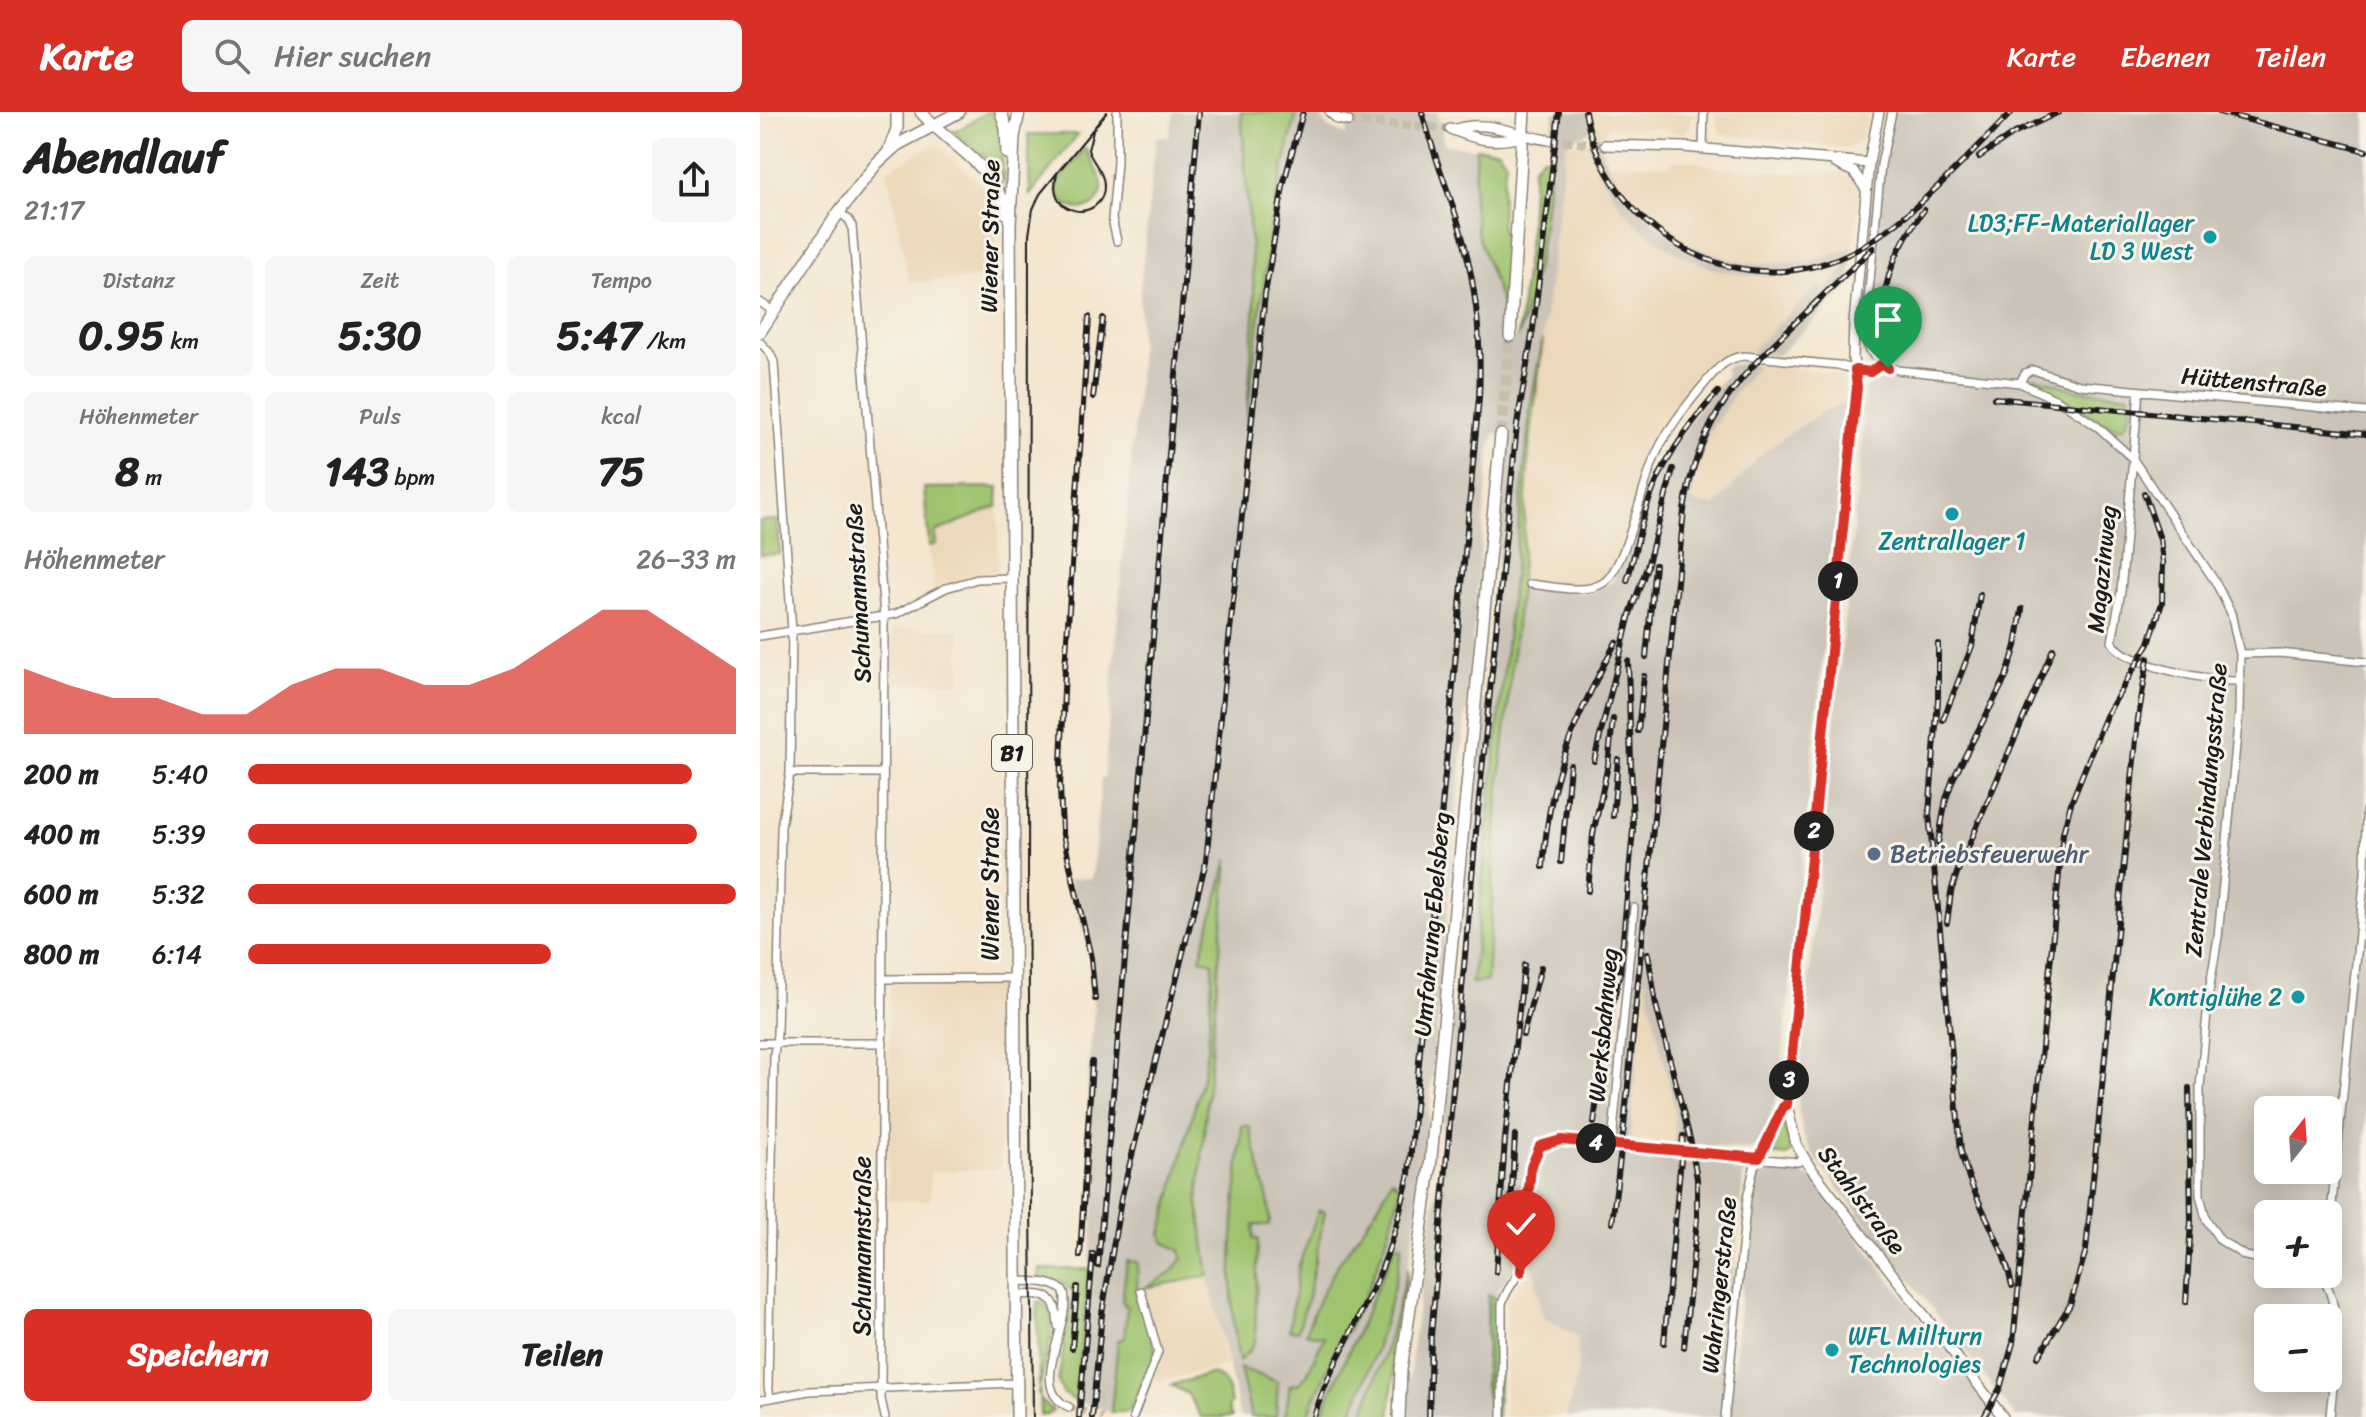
<!DOCTYPE html>
<html lang="de">
<head>
<meta charset="utf-8">
<style>
  body { margin:0; font-family:Sriracha,sans-serif; background:#f6f6f6; color:#222; height:100vh; display:flex; flex-direction:column; font-size:30px; white-space:nowrap }
  * { box-sizing:border-box; margin:0 }
  p { font-size:26px; color:#767676 }
  .icon { flex:none; width:44px; height:44px; fill:none; stroke:currentColor; stroke-width:2; stroke-linecap:round; stroke-linejoin:round }
  .map { position:relative; flex:1; overflow:hidden }
  .side { display:flex; flex-direction:column; background:#fff; width:760px }
  .side>* { flex:none }
  .needle { width:52px; rotate:17deg }
  .fabs { position:absolute; left:1494px; top:984px; display:grid; gap:16px }
  .fabs a { display:grid; place-items:center; width:88px; height:88px; border-radius:12px; background:#fff; box-shadow:0 4px 20px #0003; font-size:40px }
  .pin { position:absolute; display:grid; place-items:center; width:68px; height:68px; color:#fff; margin:-82px -34px; border-radius:50% 50% 50% 0; rotate:-45deg; box-shadow:0 0 8px #0007 }
  .pin .icon { rotate:45deg }
  .km { position:absolute; width:40px; height:40px; margin:-20px; border-radius:50%; background:#222; color:#fff; font-size:22px; line-height:40px; text-align:center }
  .round { display:grid; place-items:center; flex:none; width:84px; height:84px; border-radius:12px; background:#f6f6f6 }
  .headline { display:flex; align-items:center; justify-content:space-between; height:136px; padding:0 24px }
  h1 { font-size:44px; font-weight:700; line-height:60px }
  .figures { display:grid; grid-template-columns:repeat(3,1fr); gap:12px; height:136px; padding:8px 24px }
  .figures div { display:grid; align-content:center; border-radius:12px; background:#f6f6f6; text-align:center }
  .figures b { font-size:40px; font-weight:700 }
  .figures small { font-size:22px; font-weight:400 }
  .figures p { font-size:22px }
  .chart { height:224px; padding:16px 24px }
  .chart p { display:flex; justify-content:space-between }
  .chart svg { width:100%; height:144px; margin-top:8px; fill:#d93025; opacity:.7 }
  .action { display:flex; gap:16px; margin-top:auto; padding:16px 24px }
  .action a { flex:1; height:92px; border-radius:12px; background:#d93025; color:#fff; font-size:32px; font-weight:700; line-height:92px; text-align:center }
  .action a+a { background:#f6f6f6; color:#222 }
  ul { padding:0 24px; list-style:none; font-size:26px }
  li { display:grid; grid-template-columns:128px 96px 1fr; align-items:center; height:60px }
  li i { height:20px; border-radius:10px; background:#d93025 }
  header { display:flex; align-items:center; gap:48px; box-sizing:border-box; height:112px; padding:0 40px; background:#d93025; color:#fff }
  header strong { font-size:38px }
  nav { display:flex; gap:44px; margin-inline-start:auto; font-size:28px }
  .search { width:560px; height:72px; background:#f6f6f6; display:flex; align-items:center; gap:20px; box-sizing:border-box; padding:0 28px; border-radius:12px; color:#767676; font-size:30px }
  main { display:flex; flex:1; min-height:0 }
  .map>svg:first-child { display:block }
  .built { fill:#ecd8ba }
  .industrial { fill:#cbc3b8; fill-rule:evenodd }
  .green { fill:#9fc36e; stroke:#5e7045; stroke-width:2 }
  .forest { fill:#7fa961; stroke:#4e623e; stroke-width:2 }
  .lines { fill:none; stroke-linecap:round; stroke-linejoin:round }
  .street-tunnel { stroke:#c9beab; stroke-width:7; stroke-dasharray:7 3.5; stroke-linecap:butt }
  .secondary-tunnel { stroke:#c9beab; stroke-width:9; stroke-dasharray:9 4.5; stroke-linecap:butt }
  .primary-tunnel { stroke:#c9beab; stroke-width:11; stroke-dasharray:11 5.5; stroke-linecap:butt }
  .street-casing { stroke:#888176; stroke-width:10 }
  .secondary-casing { stroke:#888176; stroke-width:12 }
  .primary-casing { stroke:#888176; stroke-width:14 }
  .street { stroke:#fff; stroke-width:7 }
  .secondary { stroke:#fff; stroke-width:9 }
  .primary { stroke:#fff; stroke-width:11 }
  .tram { stroke:#1c1c1c; stroke-width:2 }
  .rail-casing { stroke:#1c1c1c; stroke-width:6 }
  .rail { stroke:#f7f3e8; stroke-width:3; stroke-dasharray:9; stroke-linecap:butt }
  .route-casing { stroke:#fff; stroke-width:16 }
  .route { stroke:#d93025; stroke-width:10 }
  .culture-dot { fill:#0f9aa8; stroke:#f7f3e8; stroke-width:3 }
  .service-dot { fill:#5c6f8a; stroke:#f7f3e8; stroke-width:3 }
  .labels { text-anchor:middle; dominant-baseline:central; stroke-width:6; stroke-linejoin:round; paint-order:stroke }
  .shield { fill:#f7f3e8; stroke:#5e5c59; stroke-width:2 }
  .shield-label { font-size:22px; font-weight:bold; fill:#1c1c1c }
  .culture-label { font-size:24px; fill:#0d838f; stroke:#f7f3e8; text-anchor:end }
  .street-label { font-size:24px; fill:#1c1c1c; stroke:#f7f3e8 }
  .service-label { font-size:24px; fill:#4e5e75; stroke:#f7f3e8; text-anchor:start }
</style>
</head>
<body>
<header>
<strong>Karte</strong>
<div class="search"><svg class="icon" aria-label="search" viewBox="0 0 24 24"><circle cx="10" cy="10" r="6"/><path d="M15 15l6 6"/></svg>Hier suchen</div>
<nav><a>Karte</a><a>Ebenen</a><a>Teilen</a></nav>
</header>
<main>
<section class="side">
<div class="headline"><div><h1>Abendlauf</h1><p>21:17</p></div><a class="round"><svg class="icon" aria-label="share" viewBox="0 0 24 24"><path d="M12 15V3M7 8l5-5 5 5M5 13v7h14v-7"/></svg></a></div>
<div class="figures">
<div><p>Distanz</p><b>0.95<small> km</small></b></div>
<div><p>Zeit</p><b>5:30</b></div>
<div><p>Tempo</p><b>5:47<small> /km</small></b></div>
</div>
<div class="figures">
<div><p>Höhenmeter</p><b>8<small> m</small></b></div>
<div><p>Puls</p><b>143<small> bpm</small></b></div>
<div><p>kcal</p><b>75</b></div>
</div>
<div class="chart"><p><span>Höhenmeter</span>26–33 m</p>
<svg viewBox="0 0 160 44" preserveAspectRatio="none"><path d="M0 44V24L10 29L20 33L30 33L40 38L50 38L60 29L70 24L80 24L90 29L100 29L110 24L120 15L130 6L140 6L150 15L160 24V44z"/></svg>
</div>
<ul>
<li><b>200 m</b>5:40<i style="width:91%"></i></li>
<li><b>400 m</b>5:39<i style="width:92%"></i></li>
<li><b>600 m</b>5:32<i style="width:100%"></i></li>
<li><b>800 m</b>6:14<i style="width:62%"></i></li>
</ul>
<div class="action"><a>Speichern</a><a>Teilen</a></div>
</section>
<div class="map">
<svg width="1606" height="1305" viewBox="0 0 1606 1305">
  <rect width="100%" height="100%" fill="#f7f3e8"/>
  <filter id="ink" filterUnits="userSpaceOnUse"><feTurbulence type="fractalNoise" baseFrequency=".0125" numOctaves="2"/><feDisplacementMap in="SourceGraphic" scale="16" xChannelSelector="R" yChannelSelector="G"/><feConvolveMatrix kernelMatrix="1 2 1 2 8 2 1 2 1" color-interpolation-filters="sRGB"/></filter>
  <filter id="wash" filterUnits="userSpaceOnUse"><feTurbulence type="fractalNoise" baseFrequency=".006" numOctaves="4" result="noise"/><feDisplacementMap in="SourceGraphic" scale="32" xChannelSelector="R" yChannelSelector="G"/><feGaussianBlur stdDeviation="1.8" result="paint"/><feColorMatrix in="noise" values="0 0 0 0 0 0 0 0 0 0 0 0 0 0 0 0 0 1.4 0 .05"/><feComposite in="paint" operator="in"/></filter>
  <g filter="url(#wash)">
    <rect width="100%" height="100%" fill="#f4e6cf"/>
    <!-- built -->
    <path class="built" d="M828,0H1108L1104,25L1091,36L960,22L955,1L933,2L930,15L923,21L896,16H847L843,45L832,18Z
      M828,30L836,56L848,77L953,157L1087,155L1065,178L1058,173L989,241L968,243L953,252L919,291L889,339L888,352L858,441L847,462L835,471L828,473L761,467L769,337L806,33Z
      M176,31L228,79L234,98L235,165L149,171L127,58Z
      M913,48L939,50L959,56L1027,61H1085L1094,68L1099,80L1093,136L1046,150L995,152L967,147L918,128L895,112L874,92L861,77L847,54L853,50L912,54Z
      M998,253L1077,261L1087,269L1088,289L1062,300L1017,329L999,344L955,394L930,390L937,355L949,322L975,281Z
      M238,394V460L221,461L174,479L169,434L176,432L174,420Z
      M132,517H200V571H132Z
      M884,859L911,981L915,1003L914,1031L870,1027Z
      M135,869H239L241,1057L170,1059V1088L128,1089L130,873Z
      M773,1153L783,1206L818,1225V1260L806,1305H745L747,1189L768,1164Z
      M449,1164L468,1253L401,1269H394L393,1262L401,1238L386,1193L384,1176Z"/>
    <!-- industrial -->
    <path class="industrial" d="M414,0H481L495,192L489,280L513,96L537,0H558L567,15L586,23L589,0H677L685,33L716,36L713,93L718,124L743,195V223L757,225L775,172L794,0H828L832,18L812,27L806,33L769,337L760,475L831,481L853,469L868,438L896,353L899,352L941,293L967,262L964,257L968,254L980,251L998,253L975,281L949,322L937,355L931,390L955,394L999,344L1018,329L1062,300L1088,289L1020,973L1006,1020L1001,1029L989,1038L914,1031L915,1003L911,981L884,863L870,1027L857,1024L877,799L869,805L847,1023L792,1021L776,1031L767,1051L756,1155L739,1176L735,1185L729,1184L724,1231L725,1274L730,1305H647L652,1237L678,1065L749,324L734,322L730,338L663,1062L648,1156L628,1231L602,1305H590L602,1277L630,1186L641,1134L637,1132L560,1305H548L562,1269L613,1165L632,1068L624,1086L566,1171L556,1194L546,1220L564,1224L547,1263L538,1272L530,1273L525,1305H516L518,1270L480,1256L491,1305H480L442,1134L438,1090L467,748L440,846L453,850L448,932L443,963L425,1038L406,1102L404,1130L419,1138L423,1146L411,1161L377,1178L378,1150L363,1172L362,1188L367,1196L364,1227L358,1229L351,1300L316,1289L334,1102L335,1065L327,972L334,898L331,850L310,767L332,766L341,666H344L379,257L380,178L396,25H409ZM483,1014L489,1015L493,1035V1127L498,1128L495,1228L479,1248L471,1195V1162ZM565,1100L555,1157L543,1204L533,1182L539,1153L548,1125Z
      M1125,0H1606V1305H1256L1051,1040L1044,1025L1038,997L1039,974L1104,306L1102,301L1105,277L1120,266L1155,268L1154,265L1126,263L1113,265L1099,224L1115,52ZM1508,998H1568V1058H1508ZM1508,1102H1568V1162H1508ZM1508,1206H1568V1266H1508Z
      M835,28L861,77L895,112L918,128L967,147L995,152L1046,150L1093,136L1089,175L1018,243L989,241L1058,173L1065,178L1085,156L1035,164H991L953,157L916,141L881,116L861,95L836,56L828,30Z
      M794,1034L978,1050L984,1055L961,1305H806L818,1260V1225L783,1206L773,1153L780,1047L786,1039Z
      M1016,1053L1028,1054L1053,1068L1235,1303L1233,1305H969L991,1087L1002,1060L1007,1055Z"/>
    <!-- green -->
    <path class="green" d="M226,0H234L239,7L244,70L225,45L192,19L202,16Z
      M481,0H537L513,96L486,313L495,192Z
      M268,22H318L270,83Z
      M716,36L738,38L746,50L742,77L741,117L746,130L743,195L718,124L713,93Z
      M324,37H327C333,58 355,74 332,94C314,102 295,91 297,70Z
      M782,45H790C785,106 778,167 758,225L770,117L773,55Z
      M783,227L769,337L760,476L738,684L727,869L712,871L771,290Z
      M1275,265L1316,278L1369,283C1372,293 1371,309 1362,316L1348,313L1274,271Z
      M239,375L238,394L175,420L176,432L169,434L164,376Z
      M18,408L20,442L0,443V409Z
      M468,747L438,1090L449,1164L384,1176L411,1161L423,1146L419,1138L404,1130L401,1122L443,963L448,932L453,850L440,847Z
      M1023,1010L1032,1040L1027,1044L1010,1042L1008,1038Z
      M482,1014H489L509,1092L510,1113H494L493,1127H498L495,1228L491,1237L479,1249C464,1171 476,1092 482,1014Z
      M632,1067L641,1075C634,1106 625,1135 613,1164C594,1212 564,1255 548,1305H525L530,1273L538,1272L547,1263L564,1225L546,1221C555,1193 568,1166 585,1142C602,1117 620,1095 632,1067Z
      M559,1098L565,1100L548,1185L538,1219L529,1218L539,1153Z
      M636,1132L642,1133C633,1192 613,1251 590,1305H560Z
      M367,1149L378,1150L377,1178L395,1236L394,1245L371,1296L368,1300H351L358,1228L364,1227L367,1196L362,1189Z
      M648,1156L636,1231L630,1305H602L628,1231Z
      M279,1157H329L316,1289L303,1281L298,1269L313,1181L301,1169L279,1167Z
      M281,1189L291,1200V1225L278,1281L281,1289L293,1298L288,1303H280L277,1190Z
      M480,1256L518,1270L516,1305H491Z
      M450,1262C466,1264 468,1277 471,1291L468,1296L472,1305H441L428,1282L411,1273Z"/>
    <!-- forest -->
    <path class="forest" d="M728,1183L735,1185L739,1191V1269L737,1305H730L725,1274Z"/>
  </g>
  <g filter="url(#ink)">
    <g class="lines">
      <!-- street-tunnel -->
      <path class="street-tunnel" d="M309,1295L343,1305"/>
      <!-- secondary-tunnel -->
      <path class="secondary-tunnel" d="M588,9L687,17
        M790,28L845,33"/>
      <!-- primary-tunnel -->
      <path class="primary-tunnel" d="M741,323L750,224"/>
      <defs>
        <path id="street" d="M1132,0L1121,53L1105,220C1106,240 1119,253 1138,258L1260,271L1299,289L1338,315L1373,347L1456,471L1471,501L1480,542L1479,601L1458,825L1449,880L1440,975V1083L1446,1107L1460,1128L1485,1144L1507,1148
          M943,37L944,0
          M79,100L89,108L92,114L124,504L121,1287L125,1305
          M357,129L352,107L357,51V0
          M0,190L13,199
          M0,230L10,241L14,250L32,519L30,661L21,715L17,922L14,943L8,1274L10,1285
          M1260,271L1265,261L1273,258L1320,273L1606,300
          M1379,279L1361,479L1352,530C1365,554 1454,570 1480,569
          M770,472C791,474 825,483 843,471C865,457 882,374 894,347C905,320 923,298 941,276C954,261 963,246 984,244L1078,253L1104,260L1117,257L1122,252
          M0,524L136,502L186,476L217,467L252,466
          M1480,542L1519,541L1606,550
          M30,661H123
          M123,867L253,866
          M0,931H123
          M852,1032L874,796
          M1568,1132L1605,761L1606,699
          M1559,1162C1587,1192 1573,1266 1570,1305
          M256,1169C271,1170 293,1168 304,1180C312,1213 266,1277 309,1295
          M256,1183C287,1182 296,1180 298,1214
          M0,1288L49,1279L257,1271
          M373,1305L398,1240L381,1179
          M742,1305V1192C746,1176 758,1167 763,1152L771,1055L780,1034L801,1028L1038,1050L1044,1047
          M965,1305L987,1086L994,1056L1023,995L1027,993"/>
        <path id="secondary" d="M570,0L578,7L588,9
          M1119,0L1109,51L1094,211L1093,246L1097,275L1027,993L1036,1032L1050,1055L1243,1305
          M690,17C718,28 732,32 762,25
          M693,18C727,5 757,25 790,28
          M845,33L923,35L1109,51
          M1075,51L1094,60L1105,76"/>
        <path id="primary" d="M161,0C193,37 232,49 246,101
          M241,0L246,16L247,41
          M129,38L137,17V0
          M0,220L79,100L117,51L137,33L199,0
          M750,224L764,0
          M257,1305L250,113L254,25L259,0
          M639,1305L641,1258L670,1056L741,323"/>
      </defs>
      <!-- street casing -->
      <use href="#street" class="street-casing"/>
      <!-- secondary casing -->
      <use href="#secondary" class="secondary-casing"/>
      <!-- primary casing -->
      <use href="#primary" class="primary-casing"/>
      <!-- street -->
      <use href="#street" class="street"/>
      <!-- secondary -->
      <use href="#secondary" class="secondary"/>
      <!-- primary -->
      <use href="#primary" class="primary"/>
      <!-- tram -->
      <path class="tram" d="M297,62C284,107 345,111 344,73C344,60 332,50 328,38L333,19
        M273,1305L268,777L269,123L273,97L280,82L347,0"/>
      <defs>
        <path id="rail" d="M825,0C847,117 972,195 1086,143C1144,116 1206,46 1252,0
          M1459,0L1606,39
          M1219,45L1253,22L1299,0
          M1052,194L1113,136
          M329,205L305,556L300,675L302,718L331,846L335,887
          M1119,220C1124,170 1133,138 1164,98
          M333,285L343,206
          M1234,286L1606,322
          M867,469C875,443 879,416 888,391C902,351 929,312 958,280
          M1178,532V588L1169,702L1201,1039C1211,1087 1243,1126 1252,1174
          M886,545L895,453
          M1183,608L1212,534L1220,482
          M878,619L884,564
          M834,649L870,502L887,455L913,357
          M853,704L858,647
          M1178,731L1186,687L1193,667L1246,565L1256,534L1262,497
          M801,750L810,653
          M783,755C785,728 788,701 795,674C807,624 832,575 856,530
          M828,779L833,722L848,653L853,607
          M1187,811L1191,780L1197,761L1293,537
          M888,841L896,893L931,1031L937,1067V1107L924,1235
          M763,923L781,855
          M834,1011L844,929L860,860L873,718L868,549
          M852,1111L864,1014L924,398C940,296 989,256 1059,188
          M749,1130L755,1023
          M320,1144L332,950
          M338,1154L439,0
          M736,1160L745,1027L764,853
          M1426,1190L1431,1109L1429,976
          M904,1231L923,1024
          M312,1236L317,1175
          M1278,1245L1310,1193L1326,1138L1378,607L1388,546
          M319,1305L333,1142
          M332,1305L342,1202L361,1087L446,749L505,182L523,74L543,0
          M554,1305C569,1255 598,1211 619,1163C633,1131 641,1096 649,1061L719,285C722,226 716,170 699,113C687,75 672,38 662,0
          M669,1305L671,1224L718,698L757,313L773,217L799,0
          M1224,1305L1240,1276L1253,1231L1303,721L1311,691L1346,604L1389,531L1402,491L1403,450L1400,427L1384,381"/>
      </defs>
      <!-- rail casing -->
      <use href="#rail" class="rail-casing"/>
      <!-- rail -->
      <use href="#rail" class="rail"/>
    </g>
  </g>
  <g class="lines" filter="url(#ink)">
    <defs>
      <path id="route" d="M761,1160L771,1055L780,1034L801,1028L999,1046L1023,995L1027,993L1093,313L1097,275L1095,258L1110,260L1122,252L1128,256"/>
    </defs>
    <!-- route casing -->
    <use href="#route" class="route-casing"/>
    <!-- route -->
    <use href="#route" class="route"/>
  </g>
  <!-- markers -->
  <g class="culture-dot">
    <circle cx="1450" cy="125" r="8"/>
    <circle cx="1192" cy="402" r="8"/>
    <circle cx="1538" cy="885" r="8"/>
    <circle cx="1072" cy="1238" r="8"/>
  </g>
  <circle class="service-dot" cx="1114" cy="742" r="8"/>
  <g class="labels">
    <!-- shield labels -->
    <rect class="shield" x="232" y="623" width="40" height="36" rx="6"/>
    <g class="shield-label">
      <text x="252" y="641">B1</text>
    </g>
    <!-- culture labels -->
    <g class="culture-label">
      <text x="1434" y="111">LD3;FF-Materiallager<tspan x="1434" dy="28">LD 3 West</tspan></text>
      <text x="1192" y="429" text-anchor="middle">Zentrallager 1</text>
      <text x="1522" y="885">Kontiglühe 2</text>
      <text x="1088" y="1224" text-anchor="start">WFL Millturn<tspan x="1088" dy="28">Technologies</tspan></text>
    </g>
    <!-- street labels -->
    <g class="street-label">
      <text transform="translate(230 124) rotate(-89)">Wiener Straße</text>
      <text transform="translate(1494 270) rotate(5)">Hüttenstraße</text>
      <text transform="translate(1342 457) rotate(-84)">Magazinweg</text>
      <text transform="translate(98 481) rotate(-93)">Schumannstraße</text>
      <text transform="translate(1446 698) rotate(-85)">Zentrale Verbindungsstraße</text>
      <text transform="translate(230 772) rotate(-90)">Wiener Straße</text>
      <text transform="translate(672 812) rotate(-85)">Umfahrung Ebelsberg</text>
      <text transform="translate(843 913) rotate(-85)">Werksbahnweg</text>
      <text transform="translate(1102 1088) rotate(53)">Stahlstraße</text>
      <text transform="translate(102 1134) rotate(-90)">Schumannstraße</text>
      <text transform="translate(959 1173) rotate(-84)">Wahringerstraße</text>
    </g>
    <!-- service labels -->
    <g class="service-label">
      <text x="1130" y="742">Betriebsfeuerwehr</text>
    </g>
  </g>
</svg>
<div class="fabs">
<a><svg class="needle" viewBox="-14 -14 28 28"><path d="M0-13l5 13h-10z" fill="#e53935"/><path d="M0 13l5-13h-10z" fill="#767676"/></svg></a>
<a>+</a>
<a>−</a>
</div>
<div class="pin" style="left:1128px;top:256px;background:#1e9e55"><svg class="icon" aria-label="arrive" viewBox="0 0 24 24"><path d="M6 21V4h12l-3 4 3 4H6"/></svg></div>
<div class="pin" style="left:761px;top:1160px;background:#d93025"><svg class="icon" aria-label="check" viewBox="0 0 24 24"><path d="M5 12l5 5 9-10"/></svg></div>
<b class="km" style="left:1078px;top:469px">1</b>
<b class="km" style="left:1054px;top:719px">2</b>
<b class="km" style="left:1029px;top:968px">3</b>
<b class="km" style="left:836px;top:1031px">4</b>
</div>
</main>
</body>
</html>
